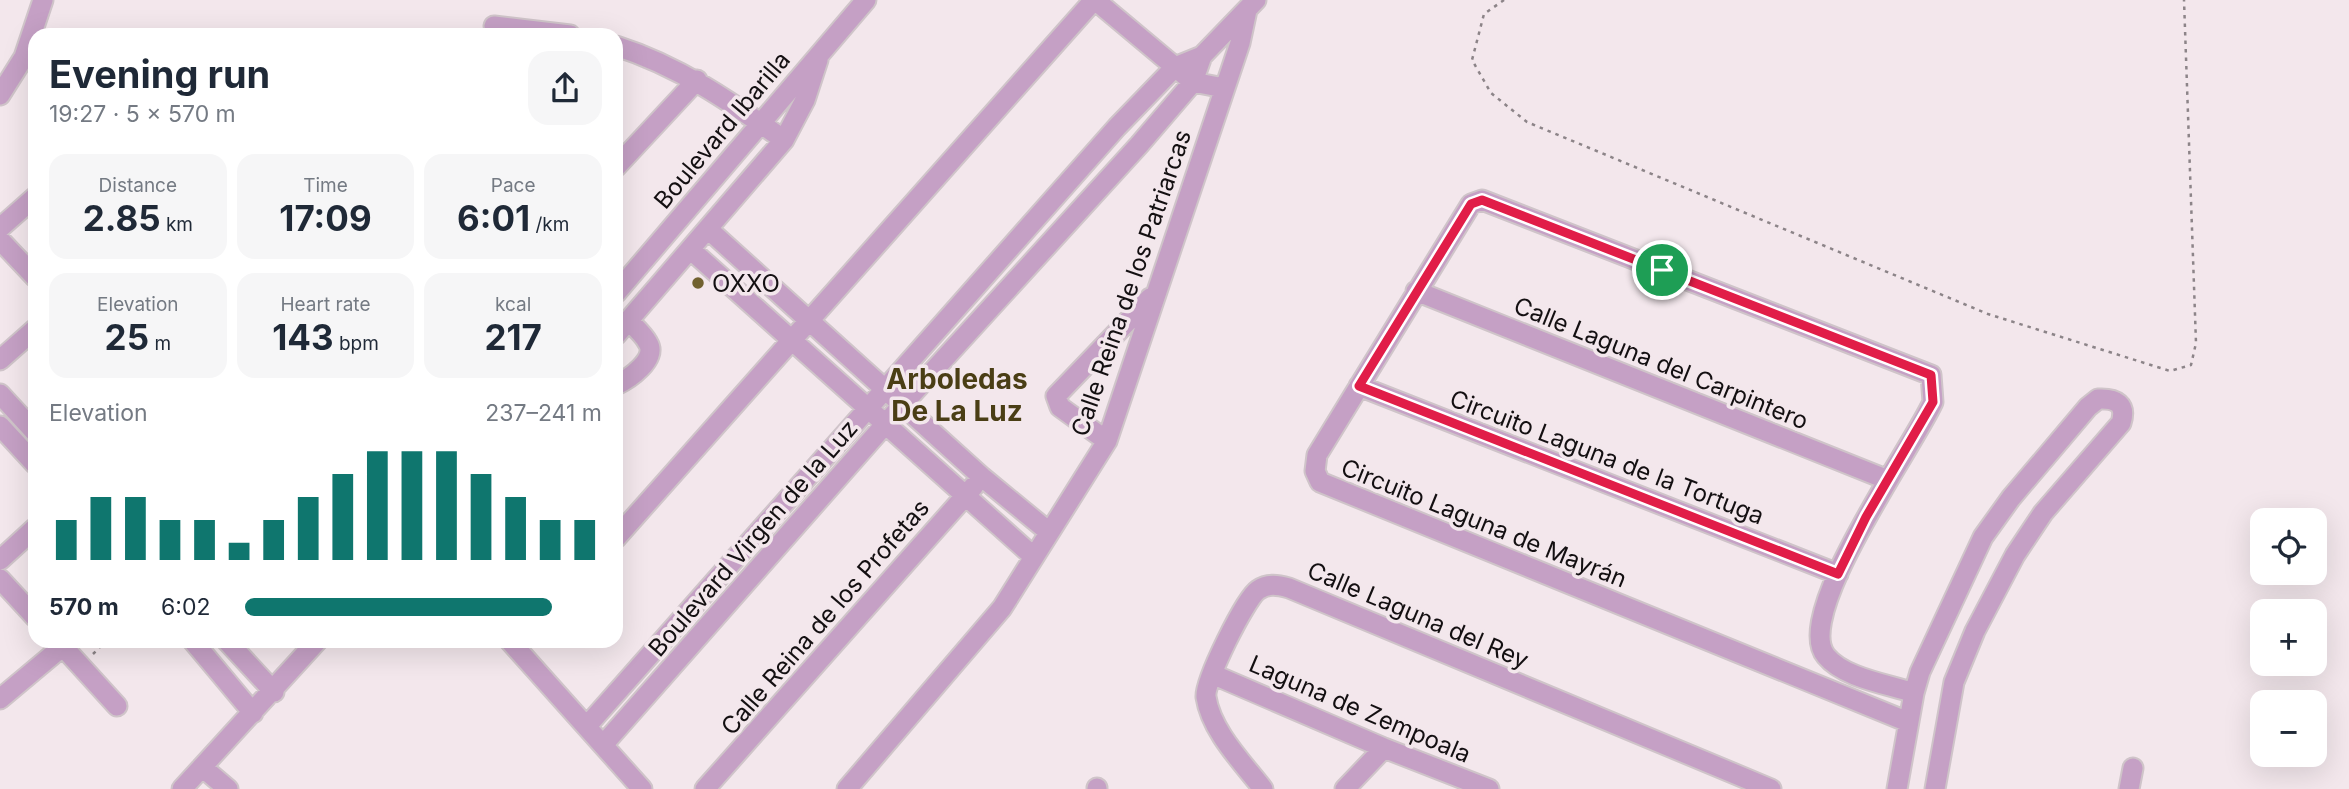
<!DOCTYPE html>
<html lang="en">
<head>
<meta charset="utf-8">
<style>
  body { margin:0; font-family:Inter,sans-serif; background:#f6f6f7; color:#1f2937; height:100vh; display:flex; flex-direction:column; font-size:26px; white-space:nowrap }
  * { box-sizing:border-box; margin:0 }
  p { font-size:23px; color:#747a83 }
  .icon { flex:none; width:38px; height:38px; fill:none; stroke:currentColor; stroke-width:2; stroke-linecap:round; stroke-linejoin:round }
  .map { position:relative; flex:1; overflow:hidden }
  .details { position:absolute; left:28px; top:28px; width:595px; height:620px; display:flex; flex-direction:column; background:#fff; border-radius:21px; box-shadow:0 7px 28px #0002 }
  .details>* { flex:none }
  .tools { position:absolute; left:2250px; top:508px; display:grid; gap:14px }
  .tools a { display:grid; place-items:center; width:77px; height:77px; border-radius:14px; background:#fff; box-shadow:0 7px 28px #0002; font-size:35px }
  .pin { position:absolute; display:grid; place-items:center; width:60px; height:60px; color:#fff; margin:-30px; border:4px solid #fff; border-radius:50%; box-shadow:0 2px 7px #0007 }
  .round { display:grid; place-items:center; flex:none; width:74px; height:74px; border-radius:21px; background:#f6f6f7 }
  .overview { display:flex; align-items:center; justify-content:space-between; height:119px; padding:0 21px }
  h1 { font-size:38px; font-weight:700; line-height:52px }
  .figures { display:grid; grid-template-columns:repeat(3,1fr); gap:10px; height:119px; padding:7px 21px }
  .figures div { display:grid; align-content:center; border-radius:18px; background:#f6f6f7; text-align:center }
  .figures b { font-size:35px; font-weight:700 }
  .figures small { font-size:19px; font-weight:400 }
  .figures p { font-size:19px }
  .chart { height:196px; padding:14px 21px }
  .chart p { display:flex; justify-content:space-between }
  .chart svg { width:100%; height:126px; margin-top:7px; stroke:#0f766e; stroke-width:6 }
  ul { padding:0 21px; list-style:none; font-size:23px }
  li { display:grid; grid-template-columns:112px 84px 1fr; align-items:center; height:52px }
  li i { height:18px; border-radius:9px; background:#0f766e }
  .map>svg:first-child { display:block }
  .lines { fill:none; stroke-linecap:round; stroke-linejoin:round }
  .minor-casing { stroke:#cfc4c9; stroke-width:23 }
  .path { stroke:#8c8488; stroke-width:2.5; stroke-dasharray:3.5 5; stroke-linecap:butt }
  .minor { stroke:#c5a0c5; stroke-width:19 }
  .route-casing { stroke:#fff; stroke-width:14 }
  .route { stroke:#e11d48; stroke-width:9 }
  .poi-dot { fill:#71612f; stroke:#f3e7ec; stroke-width:2.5 }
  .labels { text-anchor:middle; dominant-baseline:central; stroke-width:7; stroke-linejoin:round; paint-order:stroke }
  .street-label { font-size:24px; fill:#130f11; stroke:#f3e7ec }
  .poi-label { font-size:24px; fill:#130f11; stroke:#f3e7ec; text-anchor:start }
  .quarter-label { font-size:28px; font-weight:bold; fill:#4a3e15; stroke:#f3e7ec }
</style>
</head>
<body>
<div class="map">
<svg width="2349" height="789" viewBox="0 0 2349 789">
  <rect width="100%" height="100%" fill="#f3e7ec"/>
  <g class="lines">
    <defs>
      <path id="minor" d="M1095,0L1193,82L1224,88
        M494,26L570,35
        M616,46C679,66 731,102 784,140
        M0,95L24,57L43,0
        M616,167L697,80
        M0,228L35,197
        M709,230L982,477L1049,532
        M0,240L35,277
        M691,250L1034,557
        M1416,291L1888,480
        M616,293L866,0
        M616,335L784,140L805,100L818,60
        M0,360L35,329
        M616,385C629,379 658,359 648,343C644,335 635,327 629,321
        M1359,386L1838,574
        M0,394L35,432
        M0,426L35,464
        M1107,441L1060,407L1056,396L1150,298
        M616,538L1094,0
        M0,560L35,528
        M0,579L35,617
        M57,640L117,706
        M192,640L253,713
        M226,640L274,692
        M509,640L642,789
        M1212,674L1384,748L1489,789
        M0,699L62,647
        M1908,722L1320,482L1315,471L1317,455L1471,204L1482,200L1931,375L1933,402C1913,447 1792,615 1826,656C1844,678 1887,684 1914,693
        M587,726L1117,127L1175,67L1202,56L1256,0
        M603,745L903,404L1139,145L1193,82L1202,56
        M202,767L228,789
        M1097,788V789
        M182,789L318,640
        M705,789L974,486
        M847,789L1002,608L1107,441L1240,43L1247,10
        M1263,789C1243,763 1211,731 1206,697C1204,682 1245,599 1258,590C1268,583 1278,585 1289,588L1771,789
        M1345,789L1384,748
        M1897,789L1914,693L1920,672L1983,537L2011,498L2088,407L2098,399C2116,398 2127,404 2121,423L2043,513L2015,555L1975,631L1954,682L1935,789
        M2129,789L2133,768"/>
    </defs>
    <!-- minor casing -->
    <use href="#minor" class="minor-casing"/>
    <!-- path -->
    <path class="path" d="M1504,0L1484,14L1472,60L1491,93L1527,122L1988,314L2170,371L2191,365L2196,343L2184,0
      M93,654L107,640"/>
    <!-- minor -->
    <use href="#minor" class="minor"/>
  </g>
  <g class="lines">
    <defs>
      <path id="route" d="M1482,200L1931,375L1933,402L1866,517L1838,574L1359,386L1471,204Z"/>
    </defs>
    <!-- route casing -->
    <use href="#route" class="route-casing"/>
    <!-- route -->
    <use href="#route" class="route"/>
  </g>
  <!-- markers -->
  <circle class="poi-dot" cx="698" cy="283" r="7"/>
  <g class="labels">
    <!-- street labels -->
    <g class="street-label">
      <text transform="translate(722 130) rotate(-50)">Boulevard Ibarilla</text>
      <text transform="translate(1131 283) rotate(-71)">Calle Reina de los Patriarcas</text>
      <text transform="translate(1661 363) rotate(22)">Calle Laguna del Carpintero</text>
      <text transform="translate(1607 457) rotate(21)">Circuito Laguna de la Tortuga</text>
      <text transform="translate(1484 523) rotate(22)">Circuito Laguna de Mayrán</text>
      <text transform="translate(753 538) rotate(-49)">Boulevard Virgen de la Luz</text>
      <text transform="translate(1418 615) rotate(23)">Calle Laguna del Rey</text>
      <text transform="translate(825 617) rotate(-49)">Calle Reina de los Profetas</text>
      <text transform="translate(1360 709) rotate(23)">Laguna de Zempoala</text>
    </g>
    <!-- poi labels -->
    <g class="poi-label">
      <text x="712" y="283">OXXO</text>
    </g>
    <!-- quarter labels -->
    <g class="quarter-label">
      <text x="957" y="379">Arboledas<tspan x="957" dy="32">De La Luz</tspan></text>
    </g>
  </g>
</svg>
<div class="tools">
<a><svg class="icon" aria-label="locate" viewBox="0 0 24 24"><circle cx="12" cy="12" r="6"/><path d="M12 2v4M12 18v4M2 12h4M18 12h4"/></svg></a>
<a>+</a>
<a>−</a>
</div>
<div class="pin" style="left:1662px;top:270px;background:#1e9e55"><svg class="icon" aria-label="arrive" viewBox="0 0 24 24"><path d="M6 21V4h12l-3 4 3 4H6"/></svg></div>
<section class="details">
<div class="overview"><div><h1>Evening run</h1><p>19:27 · 5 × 570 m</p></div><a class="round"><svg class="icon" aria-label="share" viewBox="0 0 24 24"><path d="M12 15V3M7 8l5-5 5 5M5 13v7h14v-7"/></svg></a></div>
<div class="figures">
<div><p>Distance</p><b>2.85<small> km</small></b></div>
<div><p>Time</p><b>17:09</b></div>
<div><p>Pace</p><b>6:01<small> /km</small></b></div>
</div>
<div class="figures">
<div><p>Elevation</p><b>25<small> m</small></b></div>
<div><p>Heart rate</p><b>143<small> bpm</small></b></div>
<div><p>kcal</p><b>217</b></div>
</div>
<div class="chart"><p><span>Elevation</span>237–241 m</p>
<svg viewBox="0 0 160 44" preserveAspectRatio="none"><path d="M5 44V30M15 44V22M25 44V22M35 44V30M45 44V30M55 44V38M65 44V30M75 44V22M85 44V14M95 44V6M105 44V6M115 44V6M125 44V14M135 44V22M145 44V30M155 44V30"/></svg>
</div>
<ul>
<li><b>570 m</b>6:02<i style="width:86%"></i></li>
</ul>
</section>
</div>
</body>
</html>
